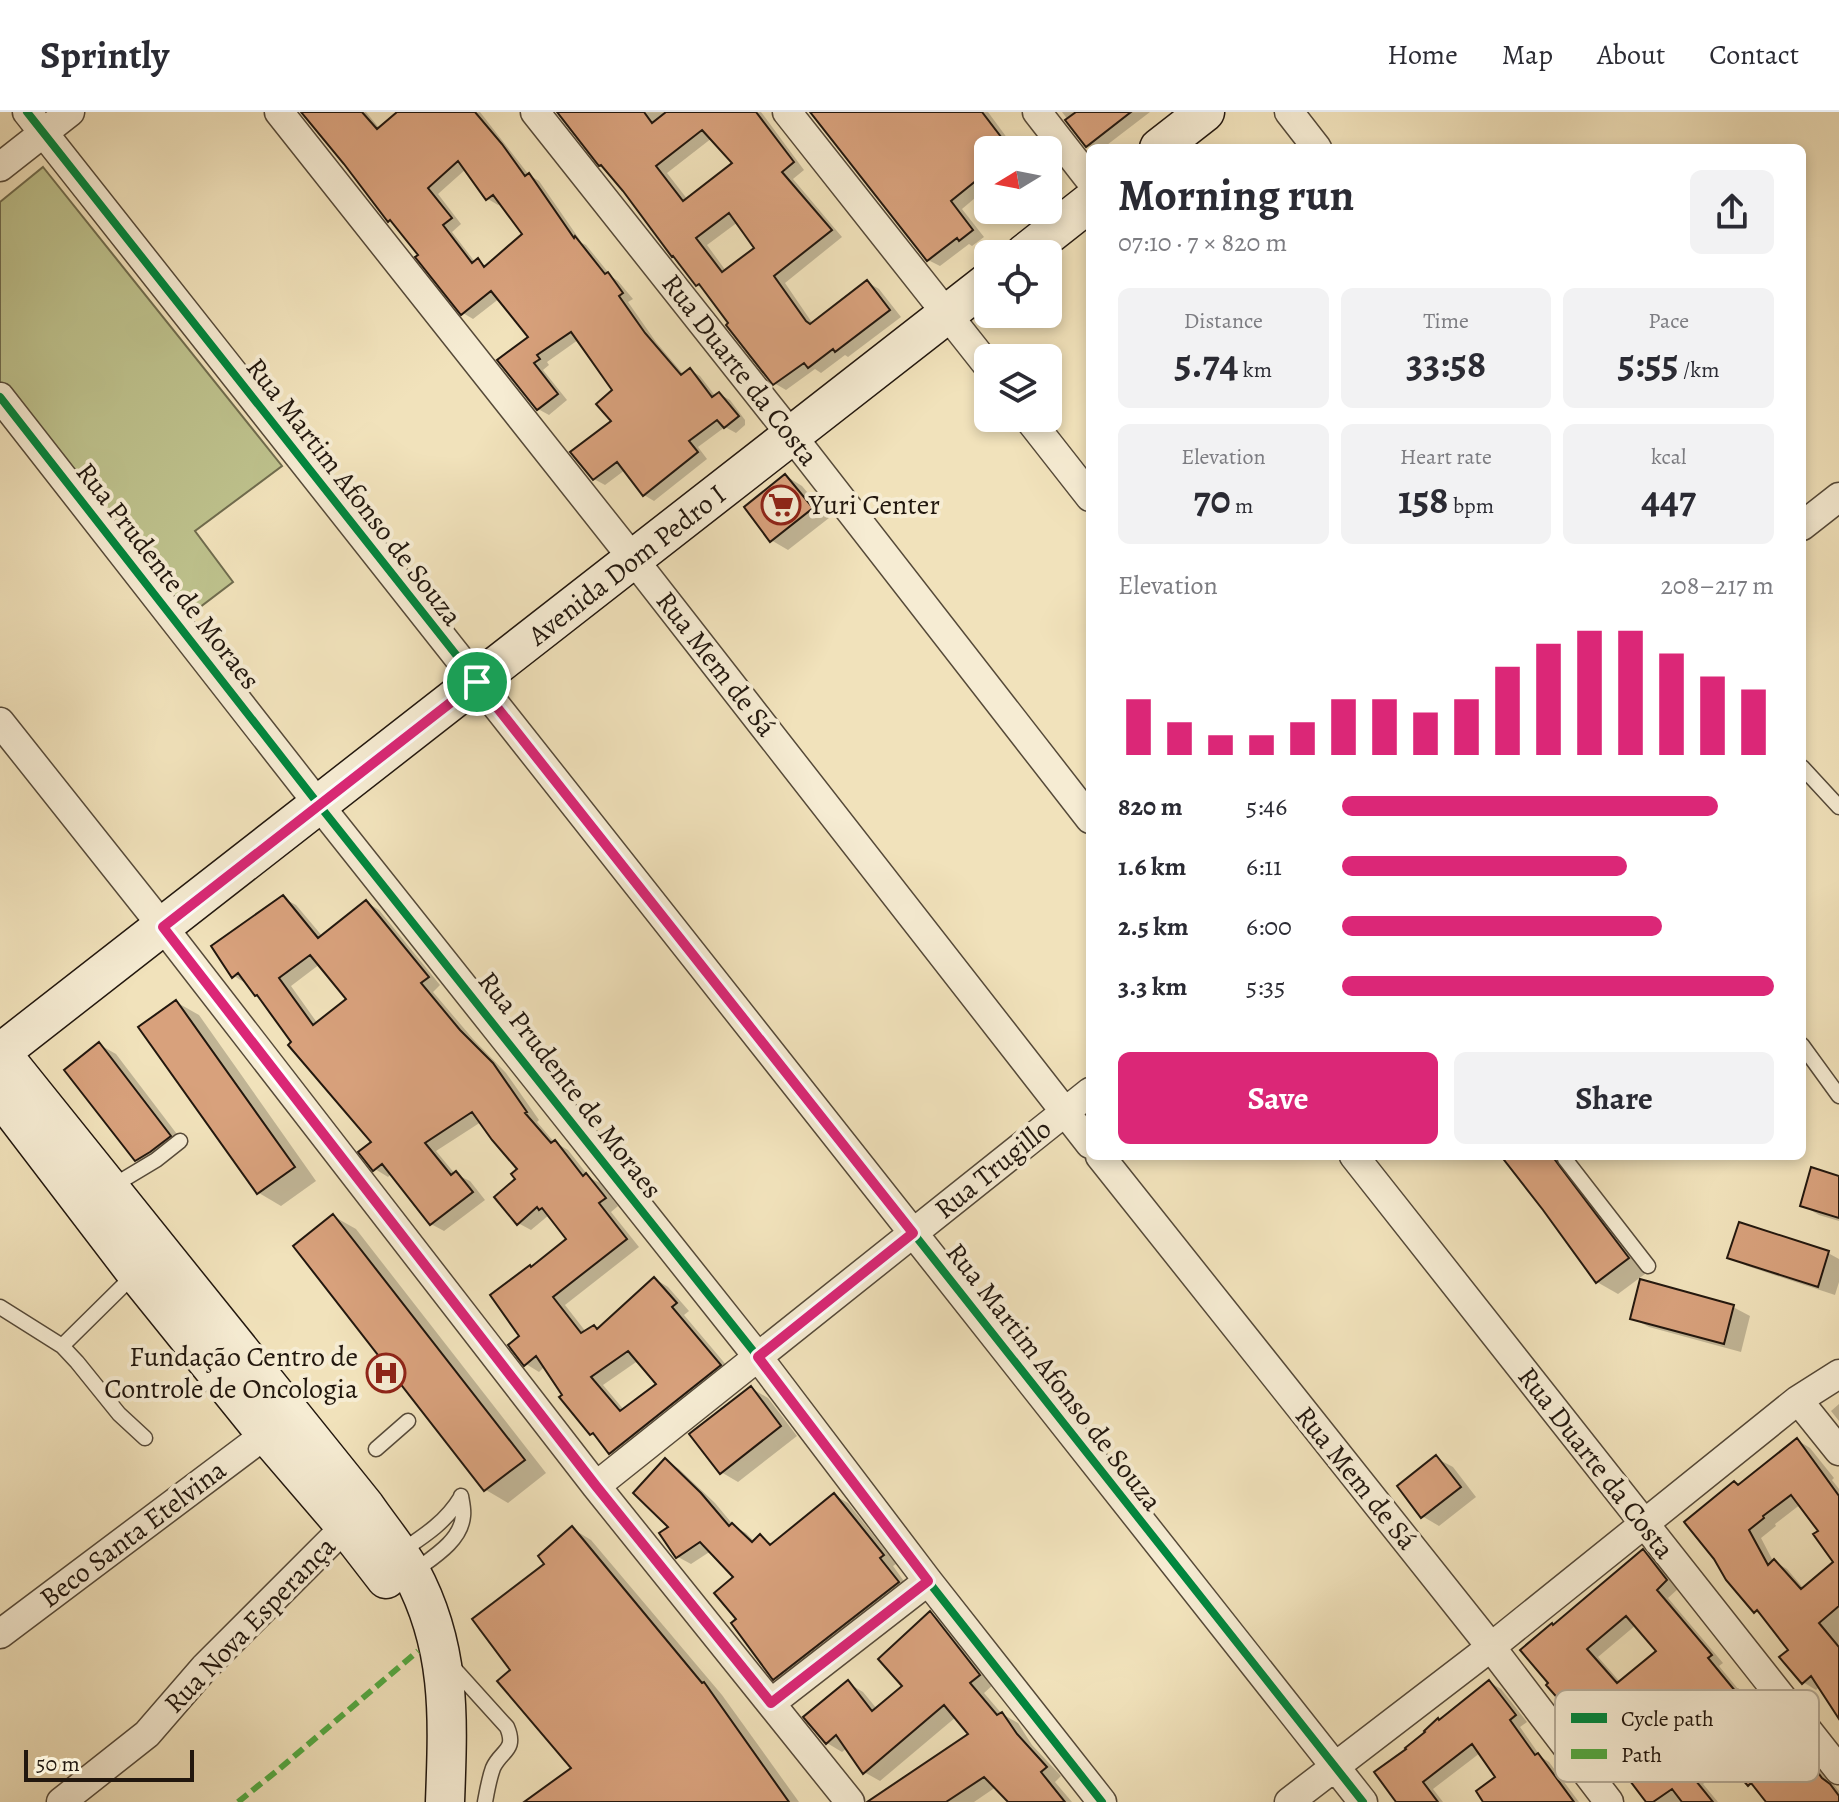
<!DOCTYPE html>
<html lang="en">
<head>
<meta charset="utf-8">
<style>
  body { margin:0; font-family:Alegreya,serif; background:#f2f2f3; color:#2b2b33; height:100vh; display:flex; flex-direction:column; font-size:30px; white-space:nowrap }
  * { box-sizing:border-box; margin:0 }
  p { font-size:26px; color:#7c7c81 }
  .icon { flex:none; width:44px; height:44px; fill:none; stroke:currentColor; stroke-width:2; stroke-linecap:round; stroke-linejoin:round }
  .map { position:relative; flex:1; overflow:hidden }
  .side { position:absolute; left:1086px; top:32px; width:720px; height:1016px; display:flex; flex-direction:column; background:#fff; border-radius:12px; box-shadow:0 4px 12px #0003 }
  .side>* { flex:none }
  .needle { width:52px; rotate:260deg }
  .fabs { position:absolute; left:974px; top:24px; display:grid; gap:16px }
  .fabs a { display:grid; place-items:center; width:88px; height:88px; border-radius:12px; background:#fff; box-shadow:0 4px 12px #0003; font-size:40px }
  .scale { position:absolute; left:24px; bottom:20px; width:170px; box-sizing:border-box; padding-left:8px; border:4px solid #22170e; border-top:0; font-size:22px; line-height:28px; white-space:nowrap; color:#22170e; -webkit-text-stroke:6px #f6ecd3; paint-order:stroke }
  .pin { position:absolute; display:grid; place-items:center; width:68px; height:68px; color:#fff; margin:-34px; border:4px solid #fff; border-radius:50%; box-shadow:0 2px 8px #0007 }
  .round { display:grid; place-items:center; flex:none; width:84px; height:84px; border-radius:12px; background:#f2f2f3 }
  .overview { display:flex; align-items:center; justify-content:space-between; height:136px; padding:0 32px }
  h1 { font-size:44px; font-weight:600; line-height:60px }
  .figures { display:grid; grid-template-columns:repeat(3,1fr); gap:12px; height:136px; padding:8px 32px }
  .figures div { display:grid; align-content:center; border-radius:12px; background:#f2f2f3; text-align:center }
  .figures b { font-size:40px; font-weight:600 }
  .figures small { font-size:22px; font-weight:400 }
  .figures p { font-size:22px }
  .chart { height:224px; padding:16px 32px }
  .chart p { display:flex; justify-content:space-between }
  .chart svg { width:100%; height:144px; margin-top:8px; stroke:#db2777; stroke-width:6 }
  .cta { display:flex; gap:16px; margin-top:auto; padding:16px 32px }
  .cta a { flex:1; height:92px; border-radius:12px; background:#db2777; color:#fff; font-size:32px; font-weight:600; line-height:92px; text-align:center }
  .cta a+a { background:#f2f2f3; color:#2b2b33 }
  ul { padding:0 32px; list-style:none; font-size:26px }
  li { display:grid; grid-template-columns:128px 96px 1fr; align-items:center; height:60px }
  li i { height:20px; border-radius:10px; background:#db2777 }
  header { display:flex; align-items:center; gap:48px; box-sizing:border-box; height:112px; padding:0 40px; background:#fff; border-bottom:2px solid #e1e1e2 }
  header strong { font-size:38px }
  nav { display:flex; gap:44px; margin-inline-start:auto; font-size:28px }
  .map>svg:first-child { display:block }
  .green { fill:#bec28d; stroke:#706c4e; stroke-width:2 }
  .shadow { fill:#0003; fill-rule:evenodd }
  .building { fill:#d8a17c; stroke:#22170e; stroke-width:2; fill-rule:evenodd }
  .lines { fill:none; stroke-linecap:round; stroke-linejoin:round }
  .lane-casing { stroke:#564a39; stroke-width:17 }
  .street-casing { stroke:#564a39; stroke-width:31 }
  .secondary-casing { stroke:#22170e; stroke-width:41 }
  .lane { stroke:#f6ecd3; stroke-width:14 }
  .street { stroke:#f6ecd3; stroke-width:28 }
  .secondary { stroke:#f6ecd3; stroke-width:38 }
  .quiet { stroke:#53a941; stroke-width:6; stroke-dasharray:12 6; stroke-linecap:butt }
  .cycleway-casing { stroke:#f6ecd3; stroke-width:13 }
  .cycleway { stroke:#00873e; stroke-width:8 }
  .route-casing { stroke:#fff; stroke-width:16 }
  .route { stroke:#db2777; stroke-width:10 }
  .labels { text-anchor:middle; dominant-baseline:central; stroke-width:8; stroke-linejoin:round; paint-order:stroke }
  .street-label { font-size:28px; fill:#22170e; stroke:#f6ecd3 }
  .poi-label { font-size:28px; fill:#22170e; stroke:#f6ecd3; text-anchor:start }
  .key { fill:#f6ecd3; stroke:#b6ac98; stroke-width:2 }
  .key-label { font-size:22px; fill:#22170e }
</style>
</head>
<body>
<header>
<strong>Sprintly</strong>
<nav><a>Home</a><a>Map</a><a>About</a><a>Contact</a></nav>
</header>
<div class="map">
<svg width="1839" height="1690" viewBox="0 0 1839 1690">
  <rect width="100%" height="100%" fill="#f1e2bb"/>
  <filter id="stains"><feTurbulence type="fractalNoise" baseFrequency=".0025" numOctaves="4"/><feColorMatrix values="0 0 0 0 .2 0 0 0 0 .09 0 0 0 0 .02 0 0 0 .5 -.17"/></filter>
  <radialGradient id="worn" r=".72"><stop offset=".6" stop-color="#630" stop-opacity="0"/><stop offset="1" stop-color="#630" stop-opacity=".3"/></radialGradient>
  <!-- green -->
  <path class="green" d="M43,55L282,354L195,419L233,470L183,508L0,277V90Z"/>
  <!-- shadow -->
  <path class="shadow" d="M303,0H366L380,17L420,0H480L529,63L539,69L582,131L586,133L612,165L618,169L633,187L628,190L656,230L684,263L690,258L700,264L716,285L719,282L730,288L745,308V313L736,321L725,315L698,335L707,347L654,389L644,383L625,358L605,373L594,367L614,310L615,278L578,228L547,250L549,253L543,258L567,288L549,303L538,297L531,226L500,186L473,207L463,201L421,143L396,112L389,108ZM466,57L488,87L498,93L501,91L525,122L487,154L478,149L475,150L452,120L461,112L438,82Z
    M559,0H761L804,58L793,67L842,125L785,171L813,212L867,170L879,177L901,205L848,245L845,243L821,261L815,257L786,278L774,271L705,177L698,173L624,77ZM712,26L735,51L688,88L667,61ZM738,110L757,137L726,159L707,133Z
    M813,0H988L1016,38H988V75L962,97L984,125L972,134L969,132L940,154L928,148Z
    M1062,0H1150L1103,36H1092L1087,33Z
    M786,364L802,374L829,406L788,438L771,428Z
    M283,786L296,793L323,825L366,790L379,798L440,873L433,880L473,927L506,961L539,1008L537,1010L554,1030L568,1038L590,1066L600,1071L618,1094L611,1100L639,1135L565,1193L586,1220L594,1215L599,1218L655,1167L668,1175L689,1199L684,1203L733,1261L623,1348L610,1341L600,1327L591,1322L545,1254L539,1260L526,1252L522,1224L532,1156L569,1128L549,1103L531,1118L518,1111L517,1067L520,1058L481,1010L436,1039L455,1062L470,1069L485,1088L444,1119L431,1112L392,1061L388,1065L375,1057L373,1031L294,931L262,886L256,883L247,872L234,864ZM320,852L349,887L318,912L291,874ZM639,1248L659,1272L624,1298L603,1273Z
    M176,890L199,903L316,1069L281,1094L259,1081Z
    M100,933L116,942L186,1034L153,1057L136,1048Z
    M1504,1044H1560L1649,1159L1618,1182L1597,1170Z
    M1839,1066V1109L1819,1103L1802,1093Z
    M333,1104L356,1117L546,1361L508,1391L486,1378L295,1134Z
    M1740,1113L1828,1141L1839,1147V1170L1835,1183L1747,1154L1730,1145Z
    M1733,1195L1750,1204L1741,1240L1649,1215L1632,1206Z
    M751,1276L768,1286L797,1324L738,1370L721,1360Z
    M1839,1292V1309L1831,1299Z
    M1797,1328L1810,1336L1834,1366L1832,1368L1839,1377V1598L1820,1574L1816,1578L1803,1570L1791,1538L1764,1505L1755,1499L1740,1374ZM1801,1392L1821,1419L1836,1450L1804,1477L1787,1457L1773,1449L1761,1426L1776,1414L1775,1412Z
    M1436,1346L1453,1355L1476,1385L1439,1414L1422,1404Z
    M666,1349L679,1357L715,1391L735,1415L746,1421L755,1430L761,1425L774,1433L834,1383L848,1391L896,1452L893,1454L911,1479L788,1574L775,1566L739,1507L736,1465L711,1439L691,1452L678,1445L671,1415Z
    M573,1417L591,1428L722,1583L799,1690H527L574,1657L513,1559L547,1452Z
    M1643,1439L1656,1447L1679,1476L1668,1486L1723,1551L1719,1554L1744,1584L1751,1588L1770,1616L1768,1618L1792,1645L1800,1639L1813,1646L1839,1679V1690H1768L1759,1678L1749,1672L1731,1651L1703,1672L1718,1690H1648L1631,1666L1618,1659L1554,1515ZM1636,1513L1659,1539L1621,1571L1598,1545Z
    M931,1502L946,1511L994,1572L984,1581L1002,1602L1018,1611L1032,1633L1061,1664L1055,1670L1072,1690H1010L996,1675L974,1690H870L971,1623L956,1605L880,1669L864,1660L847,1636L842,1640L827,1631L848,1571L863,1580L877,1597L904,1574Z
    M1489,1570L1501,1577L1527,1610L1520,1615L1541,1645L1549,1650L1579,1690H1486L1498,1666L1480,1641L1433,1677L1443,1690H1399L1440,1610Z"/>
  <!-- building -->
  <path class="building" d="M301,0H362L377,17L397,0H475L502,32L525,64L529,61L574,126L575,124L605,162L608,160L623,181L619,184L645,221L681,263L690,256L712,285L719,280L739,304L724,316L717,308L689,329L698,340L643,384L617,350L593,368L570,340L611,309L596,292L612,278L571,220L537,243L540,247L534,251L558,282L537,298L497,248L528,225L491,179L461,203L415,145L418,143L390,108L388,110L344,52ZM458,49L486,88L493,83L522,122L484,155L478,146L472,151L443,113L452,106L428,76Z
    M557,0H644L652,11L666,0H756L794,50L782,60L832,118L774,164L806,209L810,212L867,168L890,198L835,240L833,237L808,256L804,251L773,273L726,213L728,211L699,172L696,174L673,144L672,145L623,79L601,53L599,54ZM702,18L732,51L683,89L656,54ZM729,101L754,136L722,160L696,126Z
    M810,0H982L1011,38H988V59L951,89L973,118L959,129L957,126L927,149Z
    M1076,0H1131L1086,35L1065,8Z
    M785,362L813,396L770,430L744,395Z
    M283,783L318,826L366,788L429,865L421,871L460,918L493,951L527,1000L525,1001L551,1031L555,1028L583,1064L586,1061L606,1086L599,1091L627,1127L553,1185L581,1221L594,1213L597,1217L654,1165L677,1191L672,1195L721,1253L609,1342L593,1321L590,1323L559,1285L562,1283L536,1244L524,1254L508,1233L519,1224L490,1183L530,1153L531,1155L566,1127L542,1096L539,1098L537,1095L517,1113L494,1085L515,1067L511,1062L517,1057L492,1028L472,1000L425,1031L451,1063L456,1059L473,1080L430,1113L382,1052L373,1059L358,1040L371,1030L288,933L291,930L257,883L255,884L238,861L232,866L211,834ZM310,843L346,887L313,913L279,866ZM628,1239L656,1272L620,1299L591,1265Z
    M176,888L295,1055L257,1082L138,915Z
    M99,930L171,1024L150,1040L135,1049L64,958Z
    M1501,1044H1552L1629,1146L1596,1171L1543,1098Z
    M1811,1055L1839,1064V1106L1800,1094Z
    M333,1102L525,1348L484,1379L293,1134Z
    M1739,1110L1829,1139L1818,1175L1727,1146Z
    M1640,1167L1734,1193L1724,1232L1630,1207Z
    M751,1274L781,1314L720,1362L689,1322Z
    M1797,1326L1839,1384V1494L1819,1511L1839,1535V1607L1811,1564L1802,1572L1779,1545L1788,1538L1757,1498L1754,1501L1726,1468L1714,1447L1684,1410L1734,1369L1738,1373ZM1791,1383L1818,1419L1813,1422L1833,1450L1801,1477L1774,1447L1768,1453L1749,1418L1764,1406L1763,1404Z
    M1436,1343L1461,1375L1421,1406L1397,1374Z
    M665,1346L701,1381L729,1414L732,1411L752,1430L760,1422L770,1433L834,1381L884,1443L880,1446L899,1470L773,1568L731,1511L736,1507L714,1481L733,1465L700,1430L676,1446L659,1421L668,1415L633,1381Z
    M572,1414L702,1571L704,1570L789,1690H524L571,1656L497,1569L510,1558L472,1507L544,1452L538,1444Z
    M1643,1437L1667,1468L1657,1478L1712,1543L1708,1546L1736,1580L1738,1578L1759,1608L1756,1610L1788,1645L1800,1636L1822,1666L1830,1672L1839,1684V1690H1766L1751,1671L1748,1674L1720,1642L1692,1664L1713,1690H1682L1672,1677L1653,1690H1646L1621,1657L1617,1660L1597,1631L1595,1632L1584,1616L1546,1573L1548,1571L1520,1538L1552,1511L1553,1513ZM1626,1504L1656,1539L1617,1571L1587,1537Z
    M930,1499L980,1563L970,1571L997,1603L1002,1600L1017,1622L1047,1655L1041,1660L1065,1690H1008L984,1665L946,1690H867L968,1622L944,1593L863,1662L836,1623L826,1632L803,1605L848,1568L872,1599L902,1574L878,1547Z
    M1489,1568L1516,1603L1510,1608L1535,1643L1538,1641L1574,1690H1483L1476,1679L1495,1665L1472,1632L1423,1670L1438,1690H1396L1374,1660L1406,1637L1405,1636L1425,1620L1424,1619L1438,1606L1439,1608Z"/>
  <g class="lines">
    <defs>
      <path id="lane" d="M1802,655L1839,695
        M1802,933L1839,984
        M1569,1044L1565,1047L1648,1154
        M111,1075L156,1048L180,1029
        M0,1195L62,1234L77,1250L119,1302L145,1326
        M62,1234L135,1162
        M376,1337L408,1309
        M400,1440C424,1424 446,1410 461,1385
        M412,1461C430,1447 461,1430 463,1404C464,1398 462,1390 461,1384
        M450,1552L507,1615C517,1639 501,1638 493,1656C489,1667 487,1679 485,1690"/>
      <path id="street" d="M27,0L1363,1690
        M279,0L634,448L1090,1032
        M535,0L792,324L1090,707
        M787,0L988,254
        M1037,0L1090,68
        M1289,0L1317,36
        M0,55L70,0
        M0,285L319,693L758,1245L928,1469L1102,1690
        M1028,306L1090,385
        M1802,414L1839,385
        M0,610L163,815L596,1374L850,1690
        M1100,1044L1491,1535L1609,1690
        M1354,1044L1839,1658
        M1798,1288L1839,1339
        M596,1374L1090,980
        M0,1522L266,1322
        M771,1591L928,1469
        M61,1690L147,1622L205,1555L359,1401
        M1289,1690L1491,1535L1798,1288L1839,1262"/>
      <path id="secondary" d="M1159,36L1205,0
        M1024,142L1090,90
        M0,941L988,170
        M1,941L365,1394C380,1416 398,1437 411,1460C452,1536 448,1607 445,1690
        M0,983L136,1161L266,1322L345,1414L386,1467"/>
    </defs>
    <!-- lane casing -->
    <use href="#lane" class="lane-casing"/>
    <!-- street casing -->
    <use href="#street" class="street-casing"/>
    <!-- secondary casing -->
    <use href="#secondary" class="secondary-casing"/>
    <!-- lane -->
    <use href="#lane" class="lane"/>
    <!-- street -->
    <use href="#street" class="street"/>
    <!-- secondary -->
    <use href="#secondary" class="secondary"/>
    <!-- quiet -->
    <path class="quiet" d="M238,1690L278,1658L418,1539"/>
    <defs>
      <path id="cycleway" d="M27,0L1363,1690
        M0,285L319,693L758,1245L928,1469L1102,1690"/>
    </defs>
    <!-- cycleway casing -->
    <use href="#cycleway" class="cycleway-casing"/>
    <!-- cycleway -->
    <use href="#cycleway" class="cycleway"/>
  </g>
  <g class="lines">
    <defs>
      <path id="route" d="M477,570L913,1121L758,1245L928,1469L771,1591L596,1374L163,815Z"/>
    </defs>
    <!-- route casing -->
    <use href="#route" class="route-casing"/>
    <!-- route -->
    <use href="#route" class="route"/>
  </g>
  <!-- icons -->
  <defs>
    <symbol id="supermarket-ring" viewBox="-11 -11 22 22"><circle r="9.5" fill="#f6ecd3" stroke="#8f2418" stroke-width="1.5"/><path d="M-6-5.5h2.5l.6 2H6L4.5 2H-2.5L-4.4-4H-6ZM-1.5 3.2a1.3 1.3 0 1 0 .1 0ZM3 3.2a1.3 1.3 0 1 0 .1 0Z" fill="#8f2418"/></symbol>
    <symbol id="hospital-ring" viewBox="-11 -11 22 22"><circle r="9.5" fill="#f6ecd3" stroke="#8f2418" stroke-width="1.5"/><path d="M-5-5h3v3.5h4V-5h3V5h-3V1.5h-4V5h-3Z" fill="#8f2418"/></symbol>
  </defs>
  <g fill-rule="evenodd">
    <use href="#supermarket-ring" x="759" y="371" width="44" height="44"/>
    <use href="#hospital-ring" x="364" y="1239" width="44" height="44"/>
  </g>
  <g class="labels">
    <!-- street labels -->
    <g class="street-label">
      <text transform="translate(740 258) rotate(52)">Rua Duarte da Costa</text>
      <text transform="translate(354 380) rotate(52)">Rua Martim Afonso de Souza</text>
      <text transform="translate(627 453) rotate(-38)">Avenida Dom Pedro I</text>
      <text transform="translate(168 464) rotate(52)">Rua Prudente de Moraes</text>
      <text transform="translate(716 552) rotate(52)">Rua Mem de Sá</text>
      <text transform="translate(570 973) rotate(52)">Rua Prudente de Moraes</text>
      <text transform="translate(993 1057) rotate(-39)">Rua Trugillo</text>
      <text transform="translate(1054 1265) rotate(52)">Rua Martim Afonso de Souza</text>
      <text transform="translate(1596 1351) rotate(52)">Rua Duarte da Costa</text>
      <text transform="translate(1356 1366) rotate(51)">Rua Mem de Sá</text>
      <text transform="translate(133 1422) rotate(-37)">Beco Santa Etelvina</text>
      <text transform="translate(250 1513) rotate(-46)">Rua Nova Esperança</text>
    </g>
    <!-- poi labels -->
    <g class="poi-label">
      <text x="809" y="393">Yuri Center</text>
      <text x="358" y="1245" text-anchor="end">Fundação Centro de<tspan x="358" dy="32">Controle de Oncologia</tspan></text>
    </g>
  </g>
  <!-- legend -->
  <rect x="1555" y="1578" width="264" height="92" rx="12" class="key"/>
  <rect x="1571" y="1601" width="36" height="10" fill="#00873e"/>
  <rect x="1571" y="1637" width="36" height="10" fill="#53a941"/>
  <g class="key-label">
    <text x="1621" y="1614">Cycle path</text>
    <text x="1621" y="1650">Path</text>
  </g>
  <rect width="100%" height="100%" filter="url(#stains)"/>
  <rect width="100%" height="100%" fill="url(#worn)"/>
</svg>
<div class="fabs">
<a><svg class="needle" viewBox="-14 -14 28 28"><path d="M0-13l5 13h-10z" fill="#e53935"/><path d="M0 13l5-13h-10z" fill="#7c7c81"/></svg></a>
<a><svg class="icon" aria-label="locate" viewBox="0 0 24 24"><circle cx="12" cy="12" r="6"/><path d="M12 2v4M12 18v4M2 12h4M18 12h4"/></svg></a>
<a><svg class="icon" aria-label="layers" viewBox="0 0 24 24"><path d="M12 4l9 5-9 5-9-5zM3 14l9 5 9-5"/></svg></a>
</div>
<div class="scale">50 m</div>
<div class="pin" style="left:477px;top:570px;background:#1e9e55"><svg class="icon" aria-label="arrive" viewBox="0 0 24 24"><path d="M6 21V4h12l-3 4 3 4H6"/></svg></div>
<section class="side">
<div class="overview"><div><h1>Morning run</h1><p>07:10 · 7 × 820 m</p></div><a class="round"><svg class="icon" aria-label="share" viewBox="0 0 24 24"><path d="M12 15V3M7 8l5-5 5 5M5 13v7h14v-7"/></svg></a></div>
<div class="figures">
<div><p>Distance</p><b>5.74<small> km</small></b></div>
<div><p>Time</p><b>33:58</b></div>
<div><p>Pace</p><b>5:55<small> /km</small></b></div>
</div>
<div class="figures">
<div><p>Elevation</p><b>70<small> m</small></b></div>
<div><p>Heart rate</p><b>158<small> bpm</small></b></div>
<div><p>kcal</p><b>447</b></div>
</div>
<div class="chart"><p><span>Elevation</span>208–217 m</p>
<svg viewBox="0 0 160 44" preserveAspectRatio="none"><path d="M5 44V27M15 44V34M25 44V38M35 44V38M45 44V34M55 44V27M65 44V27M75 44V31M85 44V27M95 44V17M105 44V10M115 44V6M125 44V6M135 44V13M145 44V20M155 44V24"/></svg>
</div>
<ul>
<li><b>820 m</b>5:46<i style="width:87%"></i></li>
<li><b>1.6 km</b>6:11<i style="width:66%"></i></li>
<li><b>2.5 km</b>6:00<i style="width:74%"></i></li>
<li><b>3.3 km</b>5:35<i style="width:100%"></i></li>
</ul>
<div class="cta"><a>Save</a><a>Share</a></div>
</section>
</div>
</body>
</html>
